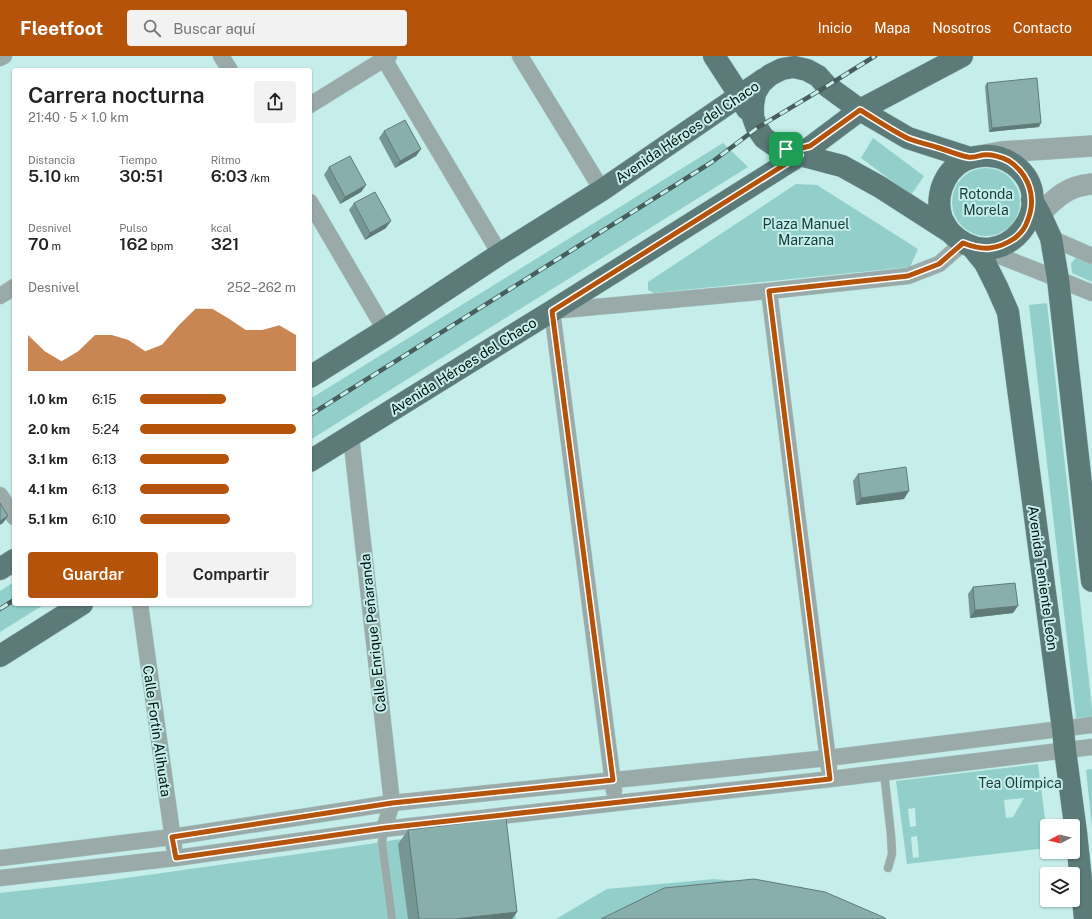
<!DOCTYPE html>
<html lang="es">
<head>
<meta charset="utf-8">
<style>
  body { margin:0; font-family:"Public Sans",sans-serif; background:#f2f2f2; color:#222; height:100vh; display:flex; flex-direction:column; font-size:15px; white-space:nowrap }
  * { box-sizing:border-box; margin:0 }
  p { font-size:13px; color:#767676 }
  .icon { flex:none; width:22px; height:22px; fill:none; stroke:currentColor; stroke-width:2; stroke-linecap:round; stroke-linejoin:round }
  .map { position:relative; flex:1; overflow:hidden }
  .drawer { position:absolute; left:12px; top:12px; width:300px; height:538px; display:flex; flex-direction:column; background:#fff; border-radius:4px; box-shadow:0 1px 3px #0004 }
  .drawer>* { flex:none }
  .needle { width:26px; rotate:263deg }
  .controls { position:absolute; left:1040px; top:763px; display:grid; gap:8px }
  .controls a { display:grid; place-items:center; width:40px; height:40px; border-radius:4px; background:#fff; box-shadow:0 1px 3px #0004; font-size:20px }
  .pin { position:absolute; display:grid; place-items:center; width:34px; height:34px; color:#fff; margin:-17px; border-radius:8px; box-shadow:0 2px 6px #0006 }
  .round { display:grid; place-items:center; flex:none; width:42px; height:42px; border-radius:4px; background:#f2f2f2 }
  .headline { display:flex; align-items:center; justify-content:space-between; height:68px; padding:0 16px }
  h1 { font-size:22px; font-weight:600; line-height:30px }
  .figures { display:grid; grid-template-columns:repeat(3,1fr); gap:6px; height:68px; padding:4px 16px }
  .figures div { display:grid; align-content:center }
  .figures b { font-size:17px; font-weight:600 }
  .figures small { font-size:11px; font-weight:400 }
  .figures p { font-size:11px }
  .chart { height:112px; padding:8px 16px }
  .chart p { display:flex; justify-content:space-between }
  .chart svg { width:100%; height:72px; margin-top:4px; fill:#b45309; opacity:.7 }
  .cta { display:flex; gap:8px; margin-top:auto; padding:8px 16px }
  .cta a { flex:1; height:46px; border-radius:4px; background:#b45309; color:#fff; font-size:16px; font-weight:600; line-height:46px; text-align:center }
  .cta a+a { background:#f2f2f2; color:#222 }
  ul { padding:0 16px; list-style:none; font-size:13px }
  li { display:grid; grid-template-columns:64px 48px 1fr; align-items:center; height:30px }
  li i { height:10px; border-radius:5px; background:#b45309 }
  header { display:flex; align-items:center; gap:24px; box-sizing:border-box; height:56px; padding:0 20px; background:#b45309; color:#fff }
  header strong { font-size:19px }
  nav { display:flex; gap:22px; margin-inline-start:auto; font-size:14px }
  .search { width:280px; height:36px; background:#f2f2f2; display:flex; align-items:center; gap:10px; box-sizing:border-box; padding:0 14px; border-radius:4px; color:#767676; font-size:15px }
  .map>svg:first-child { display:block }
  .green { fill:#92cfca; fill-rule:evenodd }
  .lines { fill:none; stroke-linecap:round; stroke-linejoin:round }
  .service-casing { stroke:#a6cac7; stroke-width:9 }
  .minor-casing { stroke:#a6cac7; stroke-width:17 }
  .tertiary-casing { stroke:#a6cac7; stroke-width:22 }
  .primary-casing { stroke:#a6cac7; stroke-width:23 }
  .service { stroke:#9aaaa9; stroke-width:8 }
  .minor { stroke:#9aaaa9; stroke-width:16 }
  .tertiary { stroke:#9aaaa9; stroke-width:21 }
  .primary { stroke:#5b7a78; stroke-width:22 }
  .rail-casing { stroke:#475e5c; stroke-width:4.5 }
  .rail { stroke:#c5eeea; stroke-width:3; stroke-dasharray:9; stroke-linecap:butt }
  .wall { fill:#769694 }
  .shaded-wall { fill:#607a78 }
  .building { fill:#89afac; stroke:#607a78 }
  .route-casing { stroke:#fff; stroke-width:8 }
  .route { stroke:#b45309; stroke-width:5 }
  .labels { text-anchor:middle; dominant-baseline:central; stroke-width:4; stroke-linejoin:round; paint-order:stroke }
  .street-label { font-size:14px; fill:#020f0e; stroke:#c5eeea }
  .park-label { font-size:14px; fill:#143c39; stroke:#c5eeea }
</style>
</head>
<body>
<header>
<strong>Fleetfoot</strong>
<div class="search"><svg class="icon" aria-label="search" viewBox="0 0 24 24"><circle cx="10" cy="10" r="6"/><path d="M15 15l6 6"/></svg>Buscar aquí</div>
<nav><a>Inicio</a><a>Mapa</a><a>Nosotros</a><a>Contacto</a></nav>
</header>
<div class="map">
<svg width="1092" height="863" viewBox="0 0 1092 863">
  <rect width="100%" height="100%" fill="#c5eeea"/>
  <!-- green -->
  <path class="green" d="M873,82L924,120L911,139L861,102Z
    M723,87L748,111L310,384V343Z
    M952 146a34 34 0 1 1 68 0a34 34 0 1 1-68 0Z
    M796,128L817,129L918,193L910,211L654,237L648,234V226Z
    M1078,200L1092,207V226L1072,217L1071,207Z
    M1047,247L1092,652V661L1076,662L1029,249Z
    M14,526V548H45L0,576V535Z
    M1038,708L1047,778V792L907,808L896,725ZM1024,742L1013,761L1006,762L1004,744ZM915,752L916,770L910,771L908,753ZM917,780L919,801L913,802L911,781Z
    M1092,713V771L1086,714Z
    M505,772L516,863H0V837L98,826L369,788L394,784Z
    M714,823L802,831L865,863H556L607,833Z"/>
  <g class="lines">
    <defs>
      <path id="service" d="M884,716L891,779L892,798L888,812
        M384,773L382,786L392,863"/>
      <path id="minor" d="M221,0L230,14
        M520,0L602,134
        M0,2L4,0
        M384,3L500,198
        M310,49L389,0
        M310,146L385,274
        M1051,182L1092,200
        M982,193L1058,223L1092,237
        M769,235L829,712
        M0,240L14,231
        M351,380L392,747L384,773
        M0,439L14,461
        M140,548L174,791
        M614,735L552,255L769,235L908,220L939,208L963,187
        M0,802L172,781L392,747L828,702L1092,669
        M0,822L176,802L384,773L831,723L1092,691"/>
      <path id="tertiary" d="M985,99L1001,96L1092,90
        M1040,158C1056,141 1068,130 1092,128"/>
      <path id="primary" d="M714,0L740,40L747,53
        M1032,144L1040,158L1051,182L1058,223L1092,525
        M950,176C947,172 944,167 942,163C933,137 948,106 975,101C989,98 1001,100 1013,108C1066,146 1001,228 950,176L880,131L842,110L800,99L774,89L764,82L757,72L753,61V49L755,37L761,27L770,19L782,13L794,11L807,14L818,20L827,30L860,54L908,82L970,102
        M972,191L985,207L997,231L1008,256L1063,673L1065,694L1076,776L1085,863
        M310,321L385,274L500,198L602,134L764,23
        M310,405L552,255L800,99L860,54L962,0
        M0,513L14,504
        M0,600L82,548"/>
    </defs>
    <!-- service casing -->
    <use href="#service" class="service-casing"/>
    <!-- minor casing -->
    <use href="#minor" class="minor-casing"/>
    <!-- tertiary casing -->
    <use href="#tertiary" class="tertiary-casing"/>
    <!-- primary casing -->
    <use href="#primary" class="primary-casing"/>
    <!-- service -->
    <use href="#service" class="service"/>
    <!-- minor -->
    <use href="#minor" class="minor"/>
    <!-- tertiary -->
    <use href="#tertiary" class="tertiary"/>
    <!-- primary -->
    <use href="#primary" class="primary"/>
    <defs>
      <path id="rail" d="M310,359L712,106L757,72L827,30L875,0
        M0,553L14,544"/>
    </defs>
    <!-- rail casing -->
    <use href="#rail" class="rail-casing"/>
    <!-- rail -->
    <use href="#rail" class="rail"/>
  </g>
  <!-- wall -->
  <path class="wall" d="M987,27L1039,71L989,76L985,30Z
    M384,75L421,93L416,100L395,112L379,82Z
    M329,111L366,129L361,136L340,148L324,119Z
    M354,147L386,172L365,184L349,154Z
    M858,418L904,443L856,449L853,425Z
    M973,531L1013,557L970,562L968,538Z
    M408,774L512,863H408L398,788Z"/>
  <!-- shaded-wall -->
  <path class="shaded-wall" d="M1041,67L1039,71L989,76L992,72Z
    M421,93L416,100L395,112L400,105Z
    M366,129L361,136L340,148L345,141Z
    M391,165L386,172L365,184L370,177Z
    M909,435L904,443L856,449L861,442Z
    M8,460L3,467L0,469V465Z
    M1018,550L1013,557L970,562L975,554Z
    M517,856L512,863H455Z"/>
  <!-- building -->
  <path class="building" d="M1037,22L1041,67L992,72L987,27Z
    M405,64L421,93L400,105L384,75Z
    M350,100L366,129L345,141L329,111Z
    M375,136L391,165L370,177L354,147Z
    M906,411L909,435L861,442L858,418Z
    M0,447L8,460L0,465Z
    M1015,527L1018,550L975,554L973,531Z
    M506,762L517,856L455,863H419L408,774Z
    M754,823L825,836L883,861L886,863H601L664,832Z"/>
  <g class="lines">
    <defs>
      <path id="route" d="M860,54C875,63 891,74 907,82C916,86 927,88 936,91C947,94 957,99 968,101C973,102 978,100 983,99C991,98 1002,101 1009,105C1030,119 1037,143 1027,166C1025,172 1020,178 1015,182C997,194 983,195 963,187L939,208L908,220L769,235L830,723L384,772L176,802L172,781L392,747L613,724L552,255L800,99L786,93H798L810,90Z"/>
    </defs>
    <!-- route casing -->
    <use href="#route" class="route-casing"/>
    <!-- route -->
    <use href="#route" class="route"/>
  </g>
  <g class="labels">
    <!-- street labels -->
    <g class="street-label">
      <text transform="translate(687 76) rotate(-34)">Avenida Héroes del Chaco</text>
      <text transform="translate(463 310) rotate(-32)">Avenida Héroes del Chaco</text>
      <text transform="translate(1043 522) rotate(82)">Avenida Teniente León</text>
      <text transform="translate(373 577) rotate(-96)">Calle Enrique Peñaranda</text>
      <text transform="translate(157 675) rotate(82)">Calle Fortín Alihuata</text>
    </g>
    <!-- park labels -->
    <g class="park-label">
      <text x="986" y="138">Rotonda<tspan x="986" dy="16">Morela</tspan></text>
      <text x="806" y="168">Plaza Manuel<tspan x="806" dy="16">Marzana</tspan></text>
      <text x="1020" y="727">Tea Olímpica</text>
    </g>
  </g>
</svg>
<div class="controls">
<a><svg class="needle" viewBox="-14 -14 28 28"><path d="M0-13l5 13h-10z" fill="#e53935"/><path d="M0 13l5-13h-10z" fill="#767676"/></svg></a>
<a><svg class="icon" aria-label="layers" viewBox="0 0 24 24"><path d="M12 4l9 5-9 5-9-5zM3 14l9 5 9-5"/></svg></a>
</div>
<div class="pin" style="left:786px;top:93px;background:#1e9e55"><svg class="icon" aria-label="arrive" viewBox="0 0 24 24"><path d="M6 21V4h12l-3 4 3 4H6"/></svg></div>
<section class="drawer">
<div class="headline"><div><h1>Carrera nocturna</h1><p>21:40 · 5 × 1.0 km</p></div><a class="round"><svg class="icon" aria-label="share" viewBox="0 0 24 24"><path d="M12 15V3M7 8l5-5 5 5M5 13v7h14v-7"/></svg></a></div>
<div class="figures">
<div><p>Distancia</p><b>5.10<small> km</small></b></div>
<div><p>Tiempo</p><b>30:51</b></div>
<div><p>Ritmo</p><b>6:03<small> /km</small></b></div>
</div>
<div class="figures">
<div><p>Desnivel</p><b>70<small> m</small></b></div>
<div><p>Pulso</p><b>162<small> bpm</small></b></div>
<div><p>kcal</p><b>321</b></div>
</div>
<div class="chart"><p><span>Desnivel</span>252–262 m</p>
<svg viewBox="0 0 160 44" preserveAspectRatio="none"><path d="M0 44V22L10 32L20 38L30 32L40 22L50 22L60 25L70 32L80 28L90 16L100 6L110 6L120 12L130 19L140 19L150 16L160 22V44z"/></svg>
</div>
<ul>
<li><b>1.0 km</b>6:15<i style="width:55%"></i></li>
<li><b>2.0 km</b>5:24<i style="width:100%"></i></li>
<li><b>3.1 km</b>6:13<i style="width:57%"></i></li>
<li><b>4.1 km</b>6:13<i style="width:57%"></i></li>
<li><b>5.1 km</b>6:10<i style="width:58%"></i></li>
</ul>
<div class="cta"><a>Guardar</a><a>Compartir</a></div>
</section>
</div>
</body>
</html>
